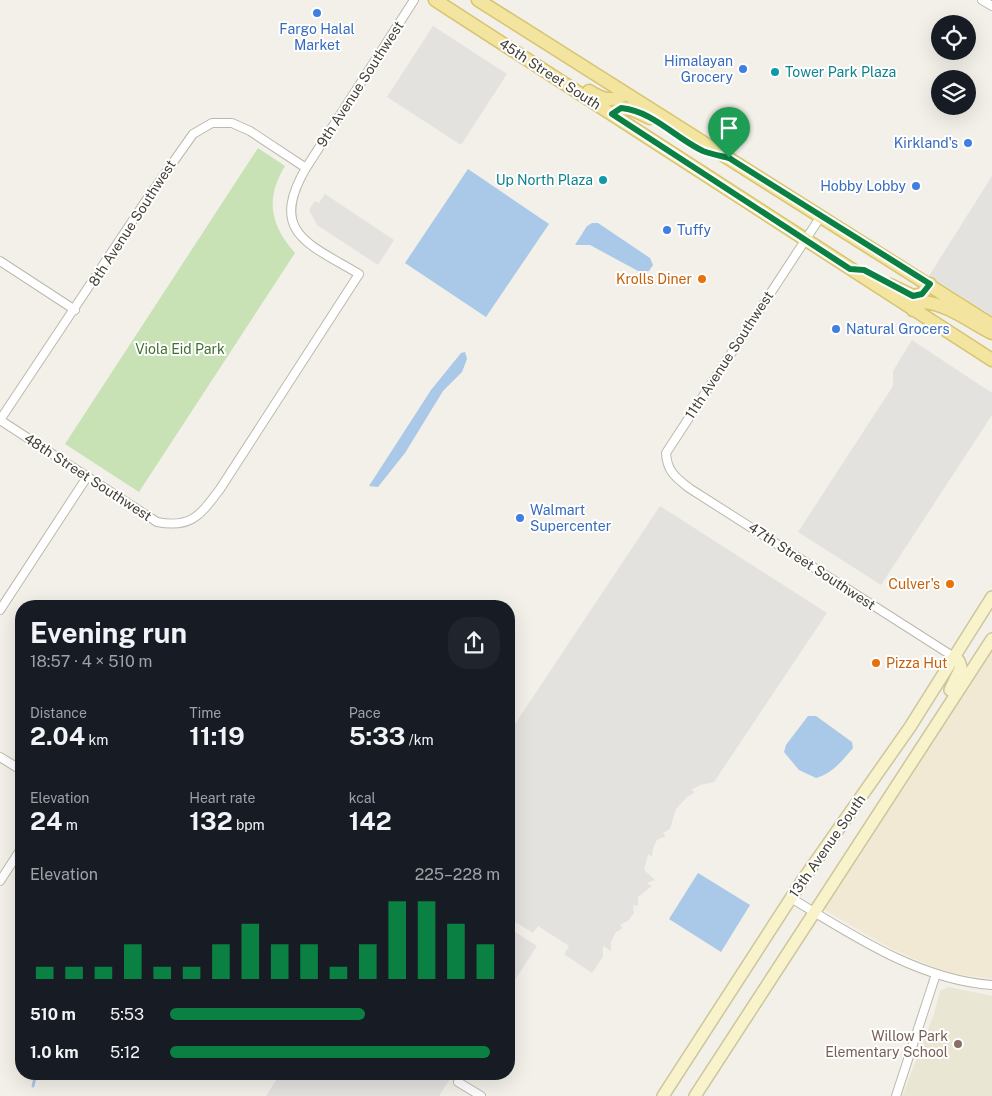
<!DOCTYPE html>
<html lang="en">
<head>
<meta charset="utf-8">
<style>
  body { margin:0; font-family:"Public Sans",sans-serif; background:#20242c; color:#f1f3f6; height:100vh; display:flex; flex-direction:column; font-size:19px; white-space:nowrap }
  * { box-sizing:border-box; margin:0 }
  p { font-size:16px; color:#9ea1a6 }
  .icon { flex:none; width:28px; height:28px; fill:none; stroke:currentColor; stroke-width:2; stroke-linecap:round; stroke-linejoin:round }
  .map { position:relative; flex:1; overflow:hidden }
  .sheet { position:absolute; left:15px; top:600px; width:500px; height:480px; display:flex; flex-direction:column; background:#171b24; border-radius:20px; box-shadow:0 5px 20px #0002 }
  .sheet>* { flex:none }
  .tools { position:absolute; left:931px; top:15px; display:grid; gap:10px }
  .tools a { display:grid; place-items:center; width:45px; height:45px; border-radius:50%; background:#171b24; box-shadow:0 5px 20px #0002; font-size:25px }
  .pin { position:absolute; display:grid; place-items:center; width:42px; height:42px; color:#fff; margin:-51px -21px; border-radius:50% 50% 50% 0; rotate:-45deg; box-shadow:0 0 5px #0007 }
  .pin .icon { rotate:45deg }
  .round { display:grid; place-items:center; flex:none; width:52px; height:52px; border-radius:20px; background:#20242c }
  .headline { display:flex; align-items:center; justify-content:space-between; height:85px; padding:0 15px }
  h1 { font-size:28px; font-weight:700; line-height:38px }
  .metrics { display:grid; grid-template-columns:repeat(3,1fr); gap:8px; height:85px; padding:5px 15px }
  .metrics div { display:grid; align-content:center }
  .metrics b { font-size:25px; font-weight:700 }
  .metrics small { font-size:14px; font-weight:400 }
  .metrics p { font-size:14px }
  .chart { height:140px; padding:10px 15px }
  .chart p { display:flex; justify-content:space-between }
  .chart svg { width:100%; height:90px; margin-top:5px; stroke:#0b8043; stroke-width:6 }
  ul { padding:0 15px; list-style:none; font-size:16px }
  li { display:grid; grid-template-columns:80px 60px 1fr; align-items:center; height:38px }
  li i { height:12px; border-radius:6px; background:#0b8043 }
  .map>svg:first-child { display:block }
  .commercial { fill:#f2e9d5 }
  .education { fill:#e9e6d3 }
  .green { fill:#c8e2b5 }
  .parking { fill:#e4e2df }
  .water { fill:#aac8e8 }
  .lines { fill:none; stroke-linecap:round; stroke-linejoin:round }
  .stream { stroke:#aac8e8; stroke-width:3 }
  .minor-casing { stroke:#bcb8ab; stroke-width:10 }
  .secondary-casing { stroke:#cdc59c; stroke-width:14 }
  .primary-casing { stroke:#d6c471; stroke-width:15 }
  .minor { stroke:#fff; stroke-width:8 }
  .secondary { stroke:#f9f3cb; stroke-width:11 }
  .primary { stroke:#f3e59f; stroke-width:12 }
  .route-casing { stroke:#fff; stroke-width:10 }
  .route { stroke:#0b8043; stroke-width:6 }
  .shop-dot { fill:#3f7fe0; stroke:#fff; stroke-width:2 }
  .culture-dot { fill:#0f9aa8; stroke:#fff; stroke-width:2 }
  .food-dot { fill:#e8710a; stroke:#fff; stroke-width:2 }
  .education-dot { fill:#8d6e63; stroke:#fff; stroke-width:2 }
  .labels { text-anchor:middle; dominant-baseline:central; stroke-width:4; stroke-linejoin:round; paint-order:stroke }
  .shop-label { font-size:14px; fill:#366cbe; stroke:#fff; text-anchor:end }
  .culture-label { font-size:14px; fill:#0d838f; stroke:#fff; text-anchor:start }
  .street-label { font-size:14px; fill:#444137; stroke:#fff }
  .food-label { font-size:14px; fill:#c56008; stroke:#fff; text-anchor:end }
  .park-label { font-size:14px; fill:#417031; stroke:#fff }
  .education-label { font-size:14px; fill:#785e54; stroke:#fff; text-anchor:end }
</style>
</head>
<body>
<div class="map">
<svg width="992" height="1096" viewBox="0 0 992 1096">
  <rect width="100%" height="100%" fill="#f2f0e8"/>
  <!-- commercial -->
  <path class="commercial" d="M992,649V979L944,972L888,947L823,909Z"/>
  <!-- education -->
  <path class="education" d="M949,987L992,996V1096H902L934,1014L940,991Z"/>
  <!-- green -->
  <path class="green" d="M258,148L285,166C265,199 270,225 295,253L139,492L65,444Z"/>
  <!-- parking -->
  <path class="parking" d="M433,26L507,74L461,145L387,97Z
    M992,176V316L929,276Z
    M325,194L394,240L378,265L317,225L309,210L315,201L319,203Z
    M912,340L992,393V415L881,585L798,532L893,386V371Z
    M660,506L827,613L714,782L700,785L691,790L695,792L687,797L676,809L670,829L663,833L666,836L657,840L653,848L652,857L648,854L644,870L655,880L647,883L652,886L638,897V906L633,905L634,913L629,920L620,925L623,928L616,932L611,942V951L603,946V957L592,973L564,954L569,946L538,926L533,933L509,918V733Z
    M509,928L537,946L509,989Z
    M280,1074H453L439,1096H266Z"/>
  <!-- water -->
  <path class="water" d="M468,169L549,224L486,317L405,263Z
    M592,223H598L650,258L653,265L649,271L640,272L590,245H575L587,226Z
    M465,352L467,359L462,372L443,391L405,453L378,487L369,486L431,390L461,353Z
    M808,716H816L852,742L853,748C842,761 833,773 816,778L799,770L784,752L786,745Z
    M698,873L750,905L721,952L669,919Z"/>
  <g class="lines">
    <!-- stream -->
    <path class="stream" d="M33,1086L36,1074"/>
    <defs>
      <path id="minor" d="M982,0L992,6
        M821,216L666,453C667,471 675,477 689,488L954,657
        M0,261L75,310
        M0,420L157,522C192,529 201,514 220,489L359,274C309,244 268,233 306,168L414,0
        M0,420L145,202L193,134L212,123H232L250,131L306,168
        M0,610L87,477
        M0,757L21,770
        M0,881L21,849
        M791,898C852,935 919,980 992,985
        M458,1082L481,1096
        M896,1096L936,974"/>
      <path id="secondary" d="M950,690L961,667L959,661L954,657
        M663,1096L802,881L910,727L992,597
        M695,1096L992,639"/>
      <path id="primary" d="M435,0L992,360
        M478,0L992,325
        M589,91C601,99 613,103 625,94
        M612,114L621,108L631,109L650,118
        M890,285L913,296L922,294L930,284
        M913,310L923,302C948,304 970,322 992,333"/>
    </defs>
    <!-- minor casing -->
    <use href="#minor" class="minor-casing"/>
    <!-- secondary casing -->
    <use href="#secondary" class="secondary-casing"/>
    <!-- primary casing -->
    <use href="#primary" class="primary-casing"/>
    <!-- minor -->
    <use href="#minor" class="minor"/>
    <!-- secondary -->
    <use href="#secondary" class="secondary"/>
    <!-- primary -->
    <use href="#primary" class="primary"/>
  </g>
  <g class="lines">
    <defs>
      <path id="route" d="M621,108C653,111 675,138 703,151C711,154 721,156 729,158L930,284L922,294L913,296L864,270L850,269L612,114Z"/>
    </defs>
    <!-- route casing -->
    <use href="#route" class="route-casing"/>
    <!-- route -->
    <use href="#route" class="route"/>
  </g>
  <!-- markers -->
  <g class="shop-dot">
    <circle cx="317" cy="13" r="5"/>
    <circle cx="743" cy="69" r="5"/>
    <circle cx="968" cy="143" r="5"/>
    <circle cx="916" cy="186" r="5"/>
    <circle cx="667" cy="230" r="5"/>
    <circle cx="836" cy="329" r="5"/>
    <circle cx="520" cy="518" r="5"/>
  </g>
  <g class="culture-dot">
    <circle cx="775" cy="72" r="5"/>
    <circle cx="603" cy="180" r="5"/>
  </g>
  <g class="food-dot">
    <circle cx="702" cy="279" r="5"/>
    <circle cx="950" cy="584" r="5"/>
    <circle cx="876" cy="663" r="5"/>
  </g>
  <circle class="education-dot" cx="958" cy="1044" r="5"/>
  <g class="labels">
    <!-- shop labels -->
    <g class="shop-label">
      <text x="317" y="29" text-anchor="middle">Fargo Halal<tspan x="317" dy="16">Market</tspan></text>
      <text x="733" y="61">Himalayan<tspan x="733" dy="16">Grocery</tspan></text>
      <text x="958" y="143">Kirkland's</text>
      <text x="906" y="186">Hobby Lobby</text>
      <text x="677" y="230" text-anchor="start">Tuffy</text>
      <text x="846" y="329" text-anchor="start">Natural Grocers</text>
      <text x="530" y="510" text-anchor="start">Walmart<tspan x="530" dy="16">Supercenter</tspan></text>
    </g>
    <!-- culture labels -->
    <g class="culture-label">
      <text x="785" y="72">Tower Park Plaza</text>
      <text x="593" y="180" text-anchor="end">Up North Plaza</text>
    </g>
    <!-- street labels -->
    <g class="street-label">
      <text transform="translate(550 74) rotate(33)">45th Street South</text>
      <text transform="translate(360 84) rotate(-57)">9th Avenue Southwest</text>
      <text transform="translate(132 223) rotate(-57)">8th Avenue Southwest</text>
      <text transform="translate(729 355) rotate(-57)">11th Avenue Southwest</text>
      <text transform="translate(88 477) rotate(33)">48th Street Southwest</text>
      <text transform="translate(812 566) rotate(33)">47th Street Southwest</text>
      <text transform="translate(827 846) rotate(-55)">13th Avenue South</text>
    </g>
    <!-- food labels -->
    <g class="food-label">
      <text x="692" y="279">Krolls Diner</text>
      <text x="940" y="584">Culver's</text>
      <text x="886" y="663" text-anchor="start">Pizza Hut</text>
    </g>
    <!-- park labels -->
    <g class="park-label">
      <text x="180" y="349">Viola Eid Park</text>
    </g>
    <!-- education labels -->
    <g class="education-label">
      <text x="948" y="1036">Willow Park<tspan x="948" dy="16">Elementary School</tspan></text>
    </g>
  </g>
</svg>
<div class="tools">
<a><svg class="icon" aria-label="locate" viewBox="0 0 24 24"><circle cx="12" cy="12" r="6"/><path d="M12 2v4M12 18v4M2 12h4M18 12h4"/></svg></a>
<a><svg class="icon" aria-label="layers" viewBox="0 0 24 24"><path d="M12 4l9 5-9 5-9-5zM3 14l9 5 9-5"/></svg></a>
</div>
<div class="pin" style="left:729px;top:158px;background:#1e9e55"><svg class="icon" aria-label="arrive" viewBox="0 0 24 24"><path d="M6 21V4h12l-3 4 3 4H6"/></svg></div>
<section class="sheet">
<div class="headline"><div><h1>Evening run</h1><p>18:57 · 4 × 510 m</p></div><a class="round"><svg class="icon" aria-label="share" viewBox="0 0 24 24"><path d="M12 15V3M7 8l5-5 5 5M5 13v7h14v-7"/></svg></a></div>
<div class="metrics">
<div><p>Distance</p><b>2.04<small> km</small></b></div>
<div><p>Time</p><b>11:19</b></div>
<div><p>Pace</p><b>5:33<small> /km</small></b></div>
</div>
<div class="metrics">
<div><p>Elevation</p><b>24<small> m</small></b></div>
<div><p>Heart rate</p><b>132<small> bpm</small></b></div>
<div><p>kcal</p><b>142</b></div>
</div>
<div class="chart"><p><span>Elevation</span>225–228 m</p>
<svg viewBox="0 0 160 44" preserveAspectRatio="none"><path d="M5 44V38M15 44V38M25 44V38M35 44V27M45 44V38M55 44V38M65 44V27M75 44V17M85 44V27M95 44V27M105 44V38M115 44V27M125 44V6M135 44V6M145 44V17M155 44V27"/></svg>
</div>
<ul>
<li><b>510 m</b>5:53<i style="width:59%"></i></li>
<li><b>1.0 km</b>5:12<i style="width:97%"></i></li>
</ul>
</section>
</div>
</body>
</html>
